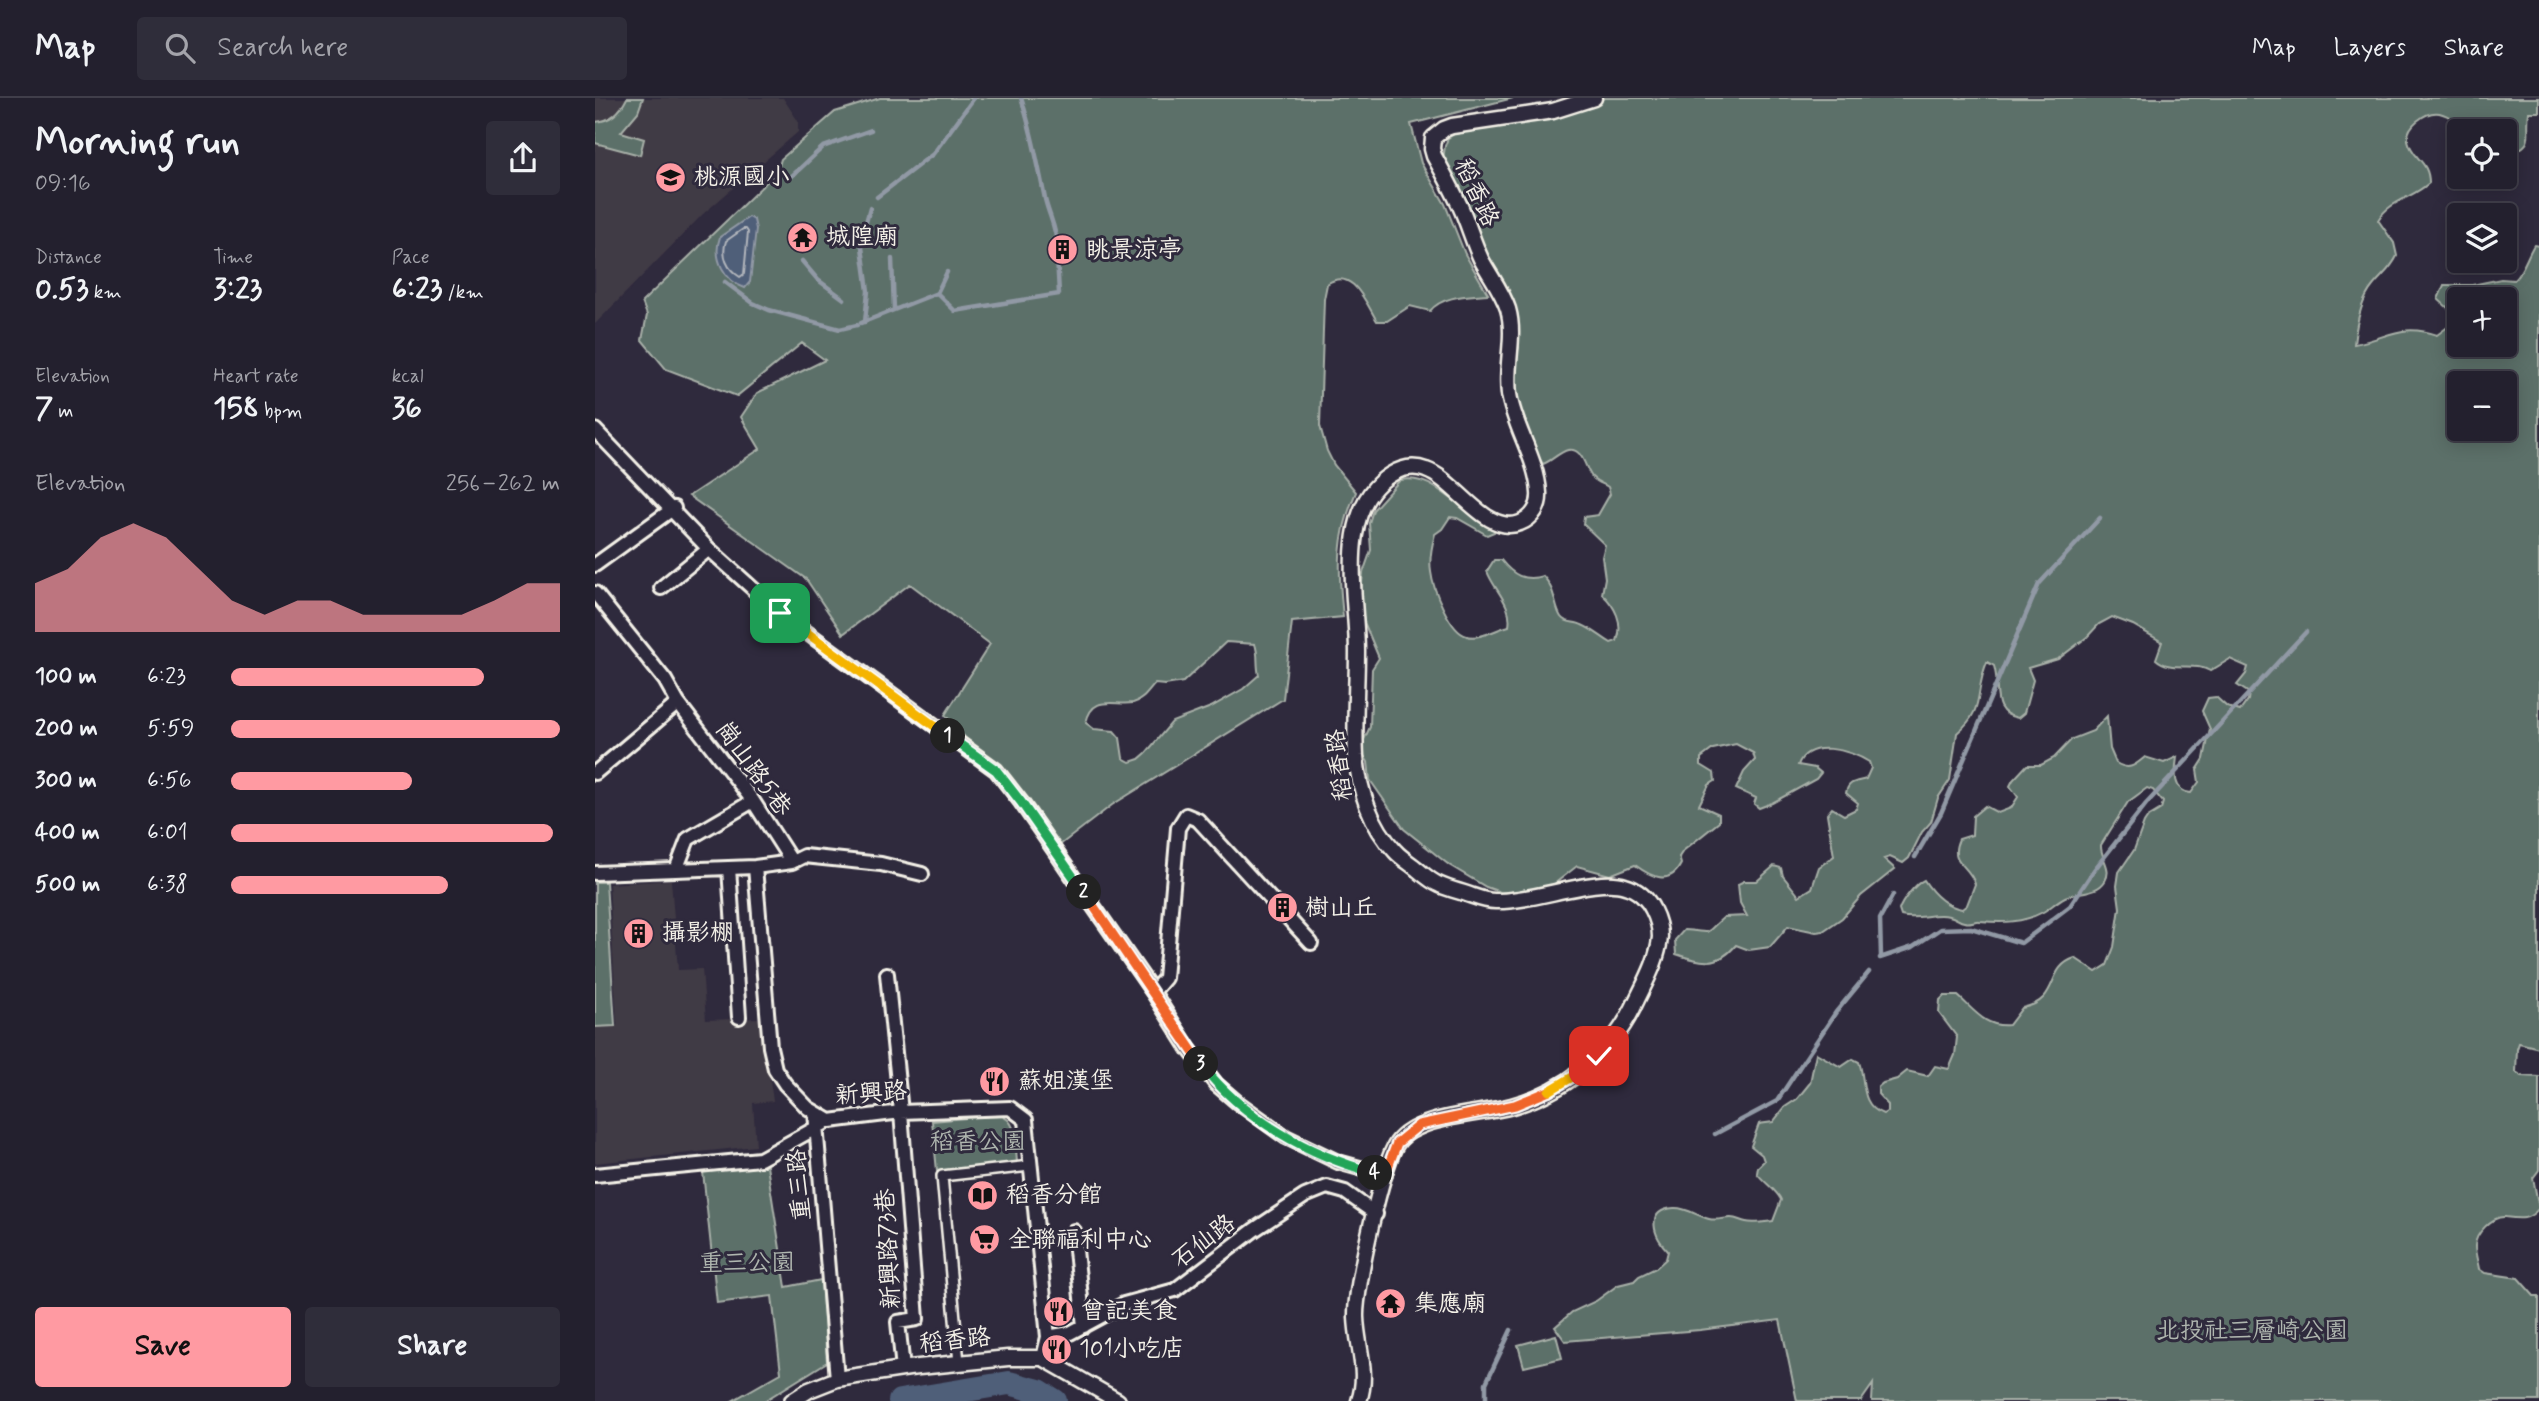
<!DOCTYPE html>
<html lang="en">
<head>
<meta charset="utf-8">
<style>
  body { margin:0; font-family:Mynerve,"LXGW WenKai TC",sans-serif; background:#2f2d3a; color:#f1f3f6; height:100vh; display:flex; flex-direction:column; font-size:26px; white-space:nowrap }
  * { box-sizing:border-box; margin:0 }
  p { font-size:23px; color:#a3a3aa }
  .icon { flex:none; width:38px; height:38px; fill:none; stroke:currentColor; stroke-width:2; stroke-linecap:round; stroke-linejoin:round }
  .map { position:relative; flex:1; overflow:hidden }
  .sheet { display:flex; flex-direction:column; background:#23202e; width:595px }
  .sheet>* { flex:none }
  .fabs { position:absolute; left:1852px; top:21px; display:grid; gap:14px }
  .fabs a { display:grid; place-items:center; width:70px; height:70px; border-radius:7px; background:#23202e; box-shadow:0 4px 18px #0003,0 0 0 2px #403e4a; font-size:35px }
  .pin { position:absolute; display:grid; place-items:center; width:60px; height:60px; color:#fff; margin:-30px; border-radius:14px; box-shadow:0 4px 10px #0006 }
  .km { position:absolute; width:35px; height:35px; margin:-18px; border-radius:50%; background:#222; color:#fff; font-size:19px; line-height:35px; text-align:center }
  .round { display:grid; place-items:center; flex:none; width:74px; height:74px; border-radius:7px; background:#2f2d3a }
  .headline { display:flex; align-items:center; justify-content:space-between; height:119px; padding:0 35px }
  h1 { font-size:38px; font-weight:700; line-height:52px }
  .stats { display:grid; grid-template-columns:repeat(3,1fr); gap:10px; height:119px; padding:7px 35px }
  .stats div { display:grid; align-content:center }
  .stats b { font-size:30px; font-weight:700 }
  .stats small { font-size:19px; font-weight:400 }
  .stats p { font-size:19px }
  .chart { height:196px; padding:14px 35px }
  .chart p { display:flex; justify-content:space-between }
  .chart svg { width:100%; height:126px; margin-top:7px; fill:#ff9aa2; opacity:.7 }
  .button { display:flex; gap:14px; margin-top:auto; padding:14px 35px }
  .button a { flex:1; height:80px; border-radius:7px; background:#ff9aa2; color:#111; font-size:28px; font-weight:700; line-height:80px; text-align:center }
  .button a+a { background:#2f2d3a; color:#f1f3f6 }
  ul { padding:0 35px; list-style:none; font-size:23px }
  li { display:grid; grid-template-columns:112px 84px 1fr; align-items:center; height:52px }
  li i { height:18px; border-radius:9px; background:#ff9aa2 }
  header { display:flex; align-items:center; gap:42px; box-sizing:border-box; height:98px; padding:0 35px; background:#23202e; border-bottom:2px solid #403e4a }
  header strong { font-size:33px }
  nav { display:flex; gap:38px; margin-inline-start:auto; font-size:24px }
  .search { width:490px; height:63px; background:#2f2d3a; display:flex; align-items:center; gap:18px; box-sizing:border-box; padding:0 24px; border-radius:7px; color:#a3a3aa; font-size:26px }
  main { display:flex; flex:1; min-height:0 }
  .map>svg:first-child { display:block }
  .built { fill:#413a45 }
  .green { fill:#5b6f69; stroke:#a8b0a8; stroke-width:2; fill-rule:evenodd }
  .water { fill:#4f5e79; stroke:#9199a5; stroke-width:2 }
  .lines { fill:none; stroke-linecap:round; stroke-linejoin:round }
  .shore { stroke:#b2b6bc; stroke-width:2 }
  .stream { stroke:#9199a5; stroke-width:4.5 }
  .river { stroke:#4f5e79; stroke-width:24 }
  .pedestrian-casing { stroke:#f4f1e8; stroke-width:14 }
  .minor-casing { stroke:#f4f1e8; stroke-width:18 }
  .tertiary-casing { stroke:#f4f1e8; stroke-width:19 }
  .pedestrian { stroke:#2f2a3d; stroke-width:9 }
  .minor { stroke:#2f2a3d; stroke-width:12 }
  .tertiary { stroke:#2f2a3d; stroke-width:14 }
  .split-1-casing { stroke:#fff; stroke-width:14 }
  .split-2-casing { stroke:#fff; stroke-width:14 }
  .split-3-casing { stroke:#fff; stroke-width:14 }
  .split-4-casing { stroke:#fff; stroke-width:14 }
  .split-5-casing { stroke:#fff; stroke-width:14 }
  .split-6-casing { stroke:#fff; stroke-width:14 }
  .split-1 { stroke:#f5b400; stroke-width:9 }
  .split-2 { stroke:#22a559; stroke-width:9 }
  .split-3 { stroke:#f0652b; stroke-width:9 }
  .split-4 { stroke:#22a559; stroke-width:9 }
  .split-5 { stroke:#f0652b; stroke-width:9 }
  .split-6 { stroke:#f5b400; stroke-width:9 }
  .labels { text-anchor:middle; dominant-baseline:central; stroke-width:6; stroke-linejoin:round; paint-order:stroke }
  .poi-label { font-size:24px; fill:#f4f1e8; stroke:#2f2a3d; text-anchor:start }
  .street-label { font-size:24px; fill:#f4f1e8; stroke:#2f2a3d }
  .park-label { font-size:24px; fill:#afb6af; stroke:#2f2a3d }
</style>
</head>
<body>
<header>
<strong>Map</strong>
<div class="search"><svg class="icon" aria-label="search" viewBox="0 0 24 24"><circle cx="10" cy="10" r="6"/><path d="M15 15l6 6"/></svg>Search here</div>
<nav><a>Map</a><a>Layers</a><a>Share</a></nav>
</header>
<main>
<section class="sheet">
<div class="headline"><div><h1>Morning run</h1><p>09:16</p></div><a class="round"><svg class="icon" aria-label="share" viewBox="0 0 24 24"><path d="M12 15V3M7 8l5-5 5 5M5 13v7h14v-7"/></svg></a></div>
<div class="stats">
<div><p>Distance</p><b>0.53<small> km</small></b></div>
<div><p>Time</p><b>3:23</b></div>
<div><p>Pace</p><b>6:23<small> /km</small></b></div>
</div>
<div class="stats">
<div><p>Elevation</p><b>7<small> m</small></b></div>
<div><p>Heart rate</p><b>158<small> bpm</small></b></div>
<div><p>kcal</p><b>36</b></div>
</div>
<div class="chart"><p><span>Elevation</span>256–262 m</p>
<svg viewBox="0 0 160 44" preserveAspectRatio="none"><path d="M0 44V27L10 22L20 11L30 6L40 11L50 22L60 33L70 38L80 33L90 33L100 38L110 38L120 38L130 38L140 33L150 27L160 27V44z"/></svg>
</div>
<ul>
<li><b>100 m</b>6:23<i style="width:77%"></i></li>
<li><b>200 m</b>5:59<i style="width:100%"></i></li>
<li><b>300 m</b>6:56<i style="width:55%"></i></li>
<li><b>400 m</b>6:01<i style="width:98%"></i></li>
<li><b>500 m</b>6:38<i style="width:66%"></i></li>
</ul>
<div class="button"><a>Save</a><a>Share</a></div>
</section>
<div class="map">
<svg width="1944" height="1303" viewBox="0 0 1944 1303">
  <rect width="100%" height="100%" fill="#2f2a3d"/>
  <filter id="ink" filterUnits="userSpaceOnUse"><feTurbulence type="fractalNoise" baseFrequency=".0143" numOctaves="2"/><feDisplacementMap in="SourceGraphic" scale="14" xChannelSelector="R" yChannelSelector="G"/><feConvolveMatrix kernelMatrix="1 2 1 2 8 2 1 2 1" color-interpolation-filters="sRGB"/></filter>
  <g filter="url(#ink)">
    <!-- built -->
    <path class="built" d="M0,0H188L203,23V34L108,116L0,226Z
      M76,782L83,872L107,871L111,922L166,920L178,1003L158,1005L161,1048L0,1065V930L22,927L14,786Z"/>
    <!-- green -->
    <path class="green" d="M32,0H48L43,14L26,34L49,41L45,57L0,45V24C16,23 25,14 32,0Z
      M285,0H918L816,26L826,65L850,106L870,156L893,196C874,198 848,197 835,213L815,208L792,223H782C771,205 757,168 732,186L729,201L725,328L732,353L739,367L761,394C741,439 743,472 748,519L697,524L688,601L517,707L465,747L350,617L395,546L315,486L248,536L211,481L94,398L165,351L146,319L162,295L230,262L207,245L142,298L71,271L47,242L52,217L47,204L182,74L186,61L240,14ZM631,544L660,546C664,557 661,566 664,577L648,591L616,609L577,624L551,655L544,661L535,664L528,660L525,640L519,633L499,631L491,625C497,596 519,608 538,605C548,603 554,592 560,586L570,587L588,584Z
      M1009,0H1944V14H1934C1930,41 1943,44 1912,58L1909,56V33C1900,33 1890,34 1881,33C1860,30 1849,1 1822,23C1816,28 1812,34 1813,42C1817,61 1834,62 1834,85C1818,100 1795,102 1783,122L1799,145L1802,158C1796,171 1787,177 1778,188C1766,202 1761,228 1759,246C1792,241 1805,224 1842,237L1858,225L1853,210L1843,201L1849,187H1877L1906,181L1919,182C1929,172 1931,160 1939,147L1944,148V950L1924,945L1922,951L1921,974L1927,978L1944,979V1072L1938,1080L1944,1110C1934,1123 1924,1121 1910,1119C1897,1118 1880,1136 1880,1148C1880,1156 1883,1164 1884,1171L1890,1175L1923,1180L1939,1198H1944V1303H1277L1278,1286L1266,1303H1202L1185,1222L1105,1232L970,1243L960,1229L977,1214L1001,1203L1023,1187L1039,1183L1044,1178L1061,1170L1071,1161L1073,1153C1059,1140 1049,1112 1079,1110C1091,1109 1102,1118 1114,1121C1122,1123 1128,1120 1136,1120C1142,1120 1145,1123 1151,1124C1159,1126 1170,1124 1178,1123L1186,1102C1182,1092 1169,1085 1162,1075L1163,1069L1169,1063L1167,1057L1156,1048L1164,1026L1178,1024L1190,1009L1202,1001L1215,985L1221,955L1246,969L1258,961L1264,964C1271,982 1264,1007 1288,1016L1293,1013V1007L1283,996V989L1288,985L1302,981L1312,973L1333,978L1340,968L1354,971L1360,957L1362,939L1344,915L1345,902L1349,898H1363C1379,912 1391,930 1414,927L1427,910C1467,902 1449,870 1480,860L1501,874L1512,867L1519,849L1525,810L1522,788L1524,774L1539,752L1549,725L1553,719L1566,711L1568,704L1558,692L1552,690L1533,704L1506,747C1505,760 1518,770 1510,783C1502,796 1483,793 1470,799C1462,803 1455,810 1448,814C1428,825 1407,825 1385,823C1380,822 1375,826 1369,824C1364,823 1360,819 1354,818C1338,814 1323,823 1306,818L1304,812C1307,803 1320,786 1329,782C1338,796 1350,808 1367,811L1372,807L1380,786C1374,766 1353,765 1364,741L1377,737L1378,718L1390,708L1403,715L1416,710L1423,699L1415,688L1418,682L1432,667H1446L1459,660L1477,641L1498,633L1512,618L1515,651L1521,665C1534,673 1539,668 1550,659L1569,665L1582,659C1580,674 1577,693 1596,695L1604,684L1602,672L1609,661L1615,631L1607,613L1613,600L1621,599L1632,609L1645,613L1653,602L1654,595L1642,587L1651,576L1653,569L1635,561L1615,573C1599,563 1576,575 1561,561L1567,544L1538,527L1517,519L1504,526L1492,539L1463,561L1433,570L1438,582L1429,615L1423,620C1394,615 1406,590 1399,568L1392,564C1379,594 1391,611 1362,635L1355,682L1343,700L1336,724L1327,734L1314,760L1308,765L1295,759L1289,761L1300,771L1266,798L1247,820L1228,833L1221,834L1193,828L1175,849L1154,852L1141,847C1123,869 1106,865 1081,856L1080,842L1089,832C1120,834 1106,839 1129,819L1152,818L1145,805L1143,786L1149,783H1162L1179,768L1186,770L1188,778L1204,798L1217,790L1224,769L1239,758L1232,716L1237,710L1249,717L1261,711L1263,705L1251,695C1253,683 1261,684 1271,681L1276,670L1274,664C1256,652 1213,640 1203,667L1220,670L1226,675L1221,681L1177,705L1164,710L1159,706L1161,700L1141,691L1149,674L1160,662L1158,655L1141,646L1118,651L1106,660V667L1119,675L1120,683L1114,687L1104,707L1124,716V724L1088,753L1084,759L1086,766C1075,788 1056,779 1040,767L1015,777L982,768L954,790L932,795L905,794L891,789L854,767L809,731L775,682L773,664L766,653L767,646L775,629L777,571L784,560L764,512L768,475L776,452L774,425L778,412L805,382C830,377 847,394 866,408C876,416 890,421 901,427L899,434L892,437L862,420L855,419L847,431L840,436C837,447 834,462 836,474C838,491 855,534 872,538C885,542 901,531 914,528C918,506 898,491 892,473L899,462H906C918,477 929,484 948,478C961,491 959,509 966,519C971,526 981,523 987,527C997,531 1006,539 1016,545L1022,543C1029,525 1020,508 1007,496L1010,480L1007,459L1010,447L988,426L989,419L1003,417L1015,396L1013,389C1008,386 1002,384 998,380C990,373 989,349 973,352C964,354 957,363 948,366C926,336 913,285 924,249L919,243L848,61L850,48L853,40L868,30L918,27L998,5ZM1864,201H1909V247H1864ZM1864,285H1909V331H1864Z
      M11,784L20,928L0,929V784Z
      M404,1017C424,1022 420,1047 422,1064L342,1073L337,1023Z
      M172,1068L191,1189L226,1182L232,1264L169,1303H137L186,1275L177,1198L122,1205L108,1074Z
      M961,1237L967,1260L929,1269L923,1247Z"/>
    <!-- water -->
    <path class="water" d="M154,119L159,122L161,131L155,184L150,190C130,183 117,161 125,139Z"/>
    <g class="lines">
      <!-- shore -->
      <path class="shore" d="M148,131H151L153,134L149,176L145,179C132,171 126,158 131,143Z"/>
      <!-- stream -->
      <path class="stream" d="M426,0C437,33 443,67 450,101C454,118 462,131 462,149
        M197,78L228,49L276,32
        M282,99L338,56L379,0
        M297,161L299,212
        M207,163L223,182L249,201
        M130,184L158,205L174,212L245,231L262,227
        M342,195L352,174
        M270,224L273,193L266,142L275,110
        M266,225L342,195L360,213L464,196L462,158
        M1320,759L1346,715L1444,486L1505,420
        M1286,859L1285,821L1298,797
        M1285,860L1318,849L1345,831L1376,830L1426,845L1475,808L1499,772L1551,706L1711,534
        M1120,1036L1182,1003L1241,914L1274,874
        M891,1303V1285L916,1232"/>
      <!-- river -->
      <path class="river" d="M305,1303L414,1285L444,1293L460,1303"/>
      <defs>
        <path id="pedestrian" d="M364,1265L347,1078L435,1068"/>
        <path id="minor" d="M0,332L114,451L185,515L401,672L426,704L558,894L594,951L621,986L642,1004L691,1039L743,1064L790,1077
          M0,467L79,410
          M66,490L114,451
          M0,495L70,582L83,605L158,703L197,764
          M0,675L83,605
          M160,769L175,949L180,971L190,986L213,1010L235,1023L306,1014L415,1010L431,1022L453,1239L448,1260
          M134,770L144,919
          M81,772L93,741L158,703
          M0,775L160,769L197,764L209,758L286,766L327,776
          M292,876L306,1014L322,1221L303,1224L308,1271
          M558,894L570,880L583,730L591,717L603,722L716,845
          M220,1014L242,1281
          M0,1077L165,1061L228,1026
          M479,1133L489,1228
          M453,1239L475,1235L529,1206L580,1192L659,1132L710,1098L732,1089L750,1094L781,1116"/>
        <path id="tertiary" d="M197,1303L214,1292L242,1281L314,1270L413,1260H448L523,1303
          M764,1303C774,1274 762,1249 761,1219C760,1192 787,1066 802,1045C822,1017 885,1017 917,1008C969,994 1014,958 1038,910C1048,888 1063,864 1065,839C1065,830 1062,820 1058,812C1053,801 1042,791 1030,788C1002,778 935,805 900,803C890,803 881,799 872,796C863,793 854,791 845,787C837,784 829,777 822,771C815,765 806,760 800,753C776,728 764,692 761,658C759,624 762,589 762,554C762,501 740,411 795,377C806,370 818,367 831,372C861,382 891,438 925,425C938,420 945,408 944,395C942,361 919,329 914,296C910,267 921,239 913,211C907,193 895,178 886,161C878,144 873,125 865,108C857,91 848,74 839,58L837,51L838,40L849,31L857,28L958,13L999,0"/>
      </defs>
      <!-- pedestrian casing -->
      <use href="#pedestrian" class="pedestrian-casing"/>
      <!-- minor casing -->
      <use href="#minor" class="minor-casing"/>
      <!-- tertiary casing -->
      <use href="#tertiary" class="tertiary-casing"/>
      <!-- pedestrian -->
      <use href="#pedestrian" class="pedestrian"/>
      <!-- minor -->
      <use href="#minor" class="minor"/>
      <!-- tertiary -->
      <use href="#tertiary" class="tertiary"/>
    </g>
  </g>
  <g class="lines" filter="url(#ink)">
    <defs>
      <path id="split-1" d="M185,515L353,638"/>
      <path id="split-2" d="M353,638L401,672L426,704L489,794"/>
      <path id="split-3" d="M489,794L606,966"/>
      <path id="split-4" d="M606,966C648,1021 714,1057 780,1075"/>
      <path id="split-5" d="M780,1075L790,1077L802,1045L824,1027L920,1007L954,993"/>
      <path id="split-6" d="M954,993L984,975L1004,958"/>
    </defs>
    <!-- split-1 casing -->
    <use href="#split-1" class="split-1-casing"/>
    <!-- split-2 casing -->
    <use href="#split-2" class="split-2-casing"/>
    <!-- split-3 casing -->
    <use href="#split-3" class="split-3-casing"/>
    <!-- split-4 casing -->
    <use href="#split-4" class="split-4-casing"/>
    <!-- split-5 casing -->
    <use href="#split-5" class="split-5-casing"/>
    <!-- split-6 casing -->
    <use href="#split-6" class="split-6-casing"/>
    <!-- split-1 -->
    <use href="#split-1" class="split-1"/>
    <!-- split-2 -->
    <use href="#split-2" class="split-2"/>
    <!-- split-3 -->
    <use href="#split-3" class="split-3"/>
    <!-- split-4 -->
    <use href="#split-4" class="split-4"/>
    <!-- split-5 -->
    <use href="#split-5" class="split-5"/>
    <!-- split-6 -->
    <use href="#split-6" class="split-6"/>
  </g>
  <!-- icons -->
  <defs>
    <symbol id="school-disc" viewBox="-11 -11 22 22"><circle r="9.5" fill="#ff9aa2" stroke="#2f2a3d"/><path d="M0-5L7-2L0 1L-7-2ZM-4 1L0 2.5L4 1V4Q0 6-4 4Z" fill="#111"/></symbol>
    <symbol id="temple-disc" viewBox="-11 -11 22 22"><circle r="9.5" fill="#ff9aa2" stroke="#2f2a3d"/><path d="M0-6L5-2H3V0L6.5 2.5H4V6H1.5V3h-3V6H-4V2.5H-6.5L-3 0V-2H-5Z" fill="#111"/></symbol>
    <symbol id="building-disc" viewBox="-11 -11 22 22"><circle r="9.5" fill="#ff9aa2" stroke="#2f2a3d"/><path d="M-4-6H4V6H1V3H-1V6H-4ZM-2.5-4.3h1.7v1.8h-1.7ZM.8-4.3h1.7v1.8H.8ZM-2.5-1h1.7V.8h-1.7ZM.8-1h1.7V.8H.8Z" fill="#111"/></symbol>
    <symbol id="restaurant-disc" viewBox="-11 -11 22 22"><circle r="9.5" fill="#ff9aa2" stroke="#2f2a3d"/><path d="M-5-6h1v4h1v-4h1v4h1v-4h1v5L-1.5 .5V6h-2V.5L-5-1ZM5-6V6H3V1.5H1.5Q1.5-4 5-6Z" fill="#111"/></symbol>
    <symbol id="library-disc" viewBox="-11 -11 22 22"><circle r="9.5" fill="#ff9aa2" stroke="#2f2a3d"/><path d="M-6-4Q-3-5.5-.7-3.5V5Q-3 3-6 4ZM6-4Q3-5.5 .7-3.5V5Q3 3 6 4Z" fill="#111"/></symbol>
    <symbol id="supermarket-disc" viewBox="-11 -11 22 22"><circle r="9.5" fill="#ff9aa2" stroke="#2f2a3d"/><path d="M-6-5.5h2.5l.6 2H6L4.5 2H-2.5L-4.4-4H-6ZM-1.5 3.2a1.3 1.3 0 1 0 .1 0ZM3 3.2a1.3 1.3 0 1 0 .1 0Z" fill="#111"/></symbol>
  </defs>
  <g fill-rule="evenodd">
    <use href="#school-disc" x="58" y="62" width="35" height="35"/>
    <use href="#temple-disc" x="190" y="122" width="35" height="35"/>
    <use href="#building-disc" x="450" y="134" width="35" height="35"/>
    <use href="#building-disc" x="670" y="792" width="35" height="35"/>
    <use href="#building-disc" x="26" y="818" width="35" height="35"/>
    <use href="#restaurant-disc" x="382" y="966" width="35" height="35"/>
    <use href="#library-disc" x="370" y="1080" width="35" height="35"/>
    <use href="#supermarket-disc" x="372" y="1124" width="35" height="35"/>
    <use href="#temple-disc" x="778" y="1188" width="35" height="35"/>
    <use href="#restaurant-disc" x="446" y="1196" width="35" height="35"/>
    <use href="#restaurant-disc" x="444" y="1234" width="35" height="35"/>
  </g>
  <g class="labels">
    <!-- poi labels -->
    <g class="poi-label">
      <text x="99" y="79">桃源國小</text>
      <text x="231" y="139">城隍廟</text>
      <text x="491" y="152">眺景涼亭</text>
      <text x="710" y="810">樹山丘</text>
      <text x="67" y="835">攝影棚</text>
      <text x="423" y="983">蘇姐漢堡</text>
      <text x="411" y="1097">稻香分館</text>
      <text x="413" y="1142">全聯福利中心</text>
      <text x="819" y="1206">集應廟</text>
      <text x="486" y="1213">曾記美食</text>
      <text x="484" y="1251">101小吃店</text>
    </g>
    <!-- street labels -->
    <g class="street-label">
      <text transform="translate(881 95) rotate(65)">稻香路</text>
      <text transform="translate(745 667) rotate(-97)">稻香路</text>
      <text transform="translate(158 671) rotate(54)">崗山路5巷</text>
      <text transform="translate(276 996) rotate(-4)">新興路</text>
      <text transform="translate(205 1087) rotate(-95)">重三路</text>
      <text transform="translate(609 1144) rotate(-37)">石仙路</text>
      <text transform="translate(294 1151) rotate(-93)">新興路73巷</text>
      <text transform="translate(360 1243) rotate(-6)">稻香路</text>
    </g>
    <!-- park labels -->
    <g class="park-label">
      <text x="383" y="1044">稻香公園</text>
      <text x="152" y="1165">重三公園</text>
      <text x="1657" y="1233">北投社三層崎公園</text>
    </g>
  </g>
</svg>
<div class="fabs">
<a><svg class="icon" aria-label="locate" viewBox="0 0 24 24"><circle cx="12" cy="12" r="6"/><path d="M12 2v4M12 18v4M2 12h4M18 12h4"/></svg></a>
<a><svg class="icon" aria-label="layers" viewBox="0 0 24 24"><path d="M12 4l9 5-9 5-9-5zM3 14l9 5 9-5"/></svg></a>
<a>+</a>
<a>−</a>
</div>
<div class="pin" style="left:185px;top:515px;background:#1e9e55"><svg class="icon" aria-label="arrive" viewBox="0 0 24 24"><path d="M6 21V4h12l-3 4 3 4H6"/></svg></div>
<div class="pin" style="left:1004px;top:958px;background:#d93025"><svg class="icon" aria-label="check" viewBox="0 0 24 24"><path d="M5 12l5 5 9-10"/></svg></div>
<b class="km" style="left:353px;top:638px">1</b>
<b class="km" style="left:489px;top:794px">2</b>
<b class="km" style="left:606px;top:966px">3</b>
<b class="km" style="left:780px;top:1075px">4</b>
</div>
</main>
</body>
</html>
